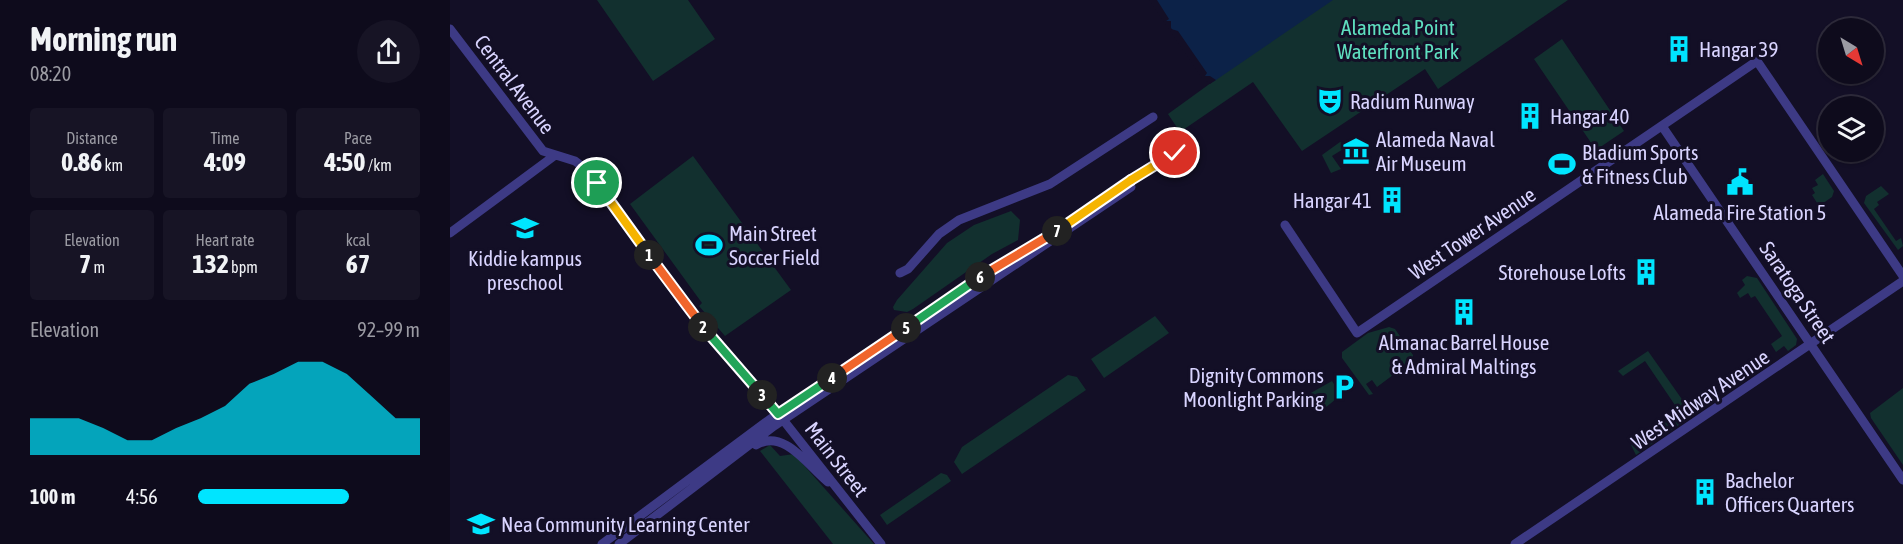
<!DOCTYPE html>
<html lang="en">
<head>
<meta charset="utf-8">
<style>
  body { margin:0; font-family:"Asap Condensed",sans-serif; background:#171425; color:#f1f3f6; height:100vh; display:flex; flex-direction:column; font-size:22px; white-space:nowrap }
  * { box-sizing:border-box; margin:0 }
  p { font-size:20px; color:#9b9ba3 }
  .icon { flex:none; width:33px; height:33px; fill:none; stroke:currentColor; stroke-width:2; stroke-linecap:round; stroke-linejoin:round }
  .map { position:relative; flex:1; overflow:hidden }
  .drawer { display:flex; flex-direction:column; background:#0e0b1c; width:450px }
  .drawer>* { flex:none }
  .needle { width:39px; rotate:142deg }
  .buttons { position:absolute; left:1368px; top:18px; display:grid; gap:12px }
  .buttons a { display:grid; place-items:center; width:66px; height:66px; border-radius:50%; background:#0e0b1c; box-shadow:0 2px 4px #0004,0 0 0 2px #2e2b3b; font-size:30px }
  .pin { position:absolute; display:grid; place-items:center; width:51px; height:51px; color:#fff; margin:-26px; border:3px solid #fff; border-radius:50%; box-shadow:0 2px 6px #0007 }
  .km { position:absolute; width:30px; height:30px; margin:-15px; border-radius:50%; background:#222; color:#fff; font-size:16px; line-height:30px; text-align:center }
  .round { display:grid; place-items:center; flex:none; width:63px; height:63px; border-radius:32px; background:#171425 }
  .summary { display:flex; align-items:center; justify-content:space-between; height:102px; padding:0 30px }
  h1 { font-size:33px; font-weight:700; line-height:45px }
  .stats { display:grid; grid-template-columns:repeat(3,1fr); gap:9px; height:102px; padding:6px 30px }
  .stats div { display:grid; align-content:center; border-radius:6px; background:#171425; text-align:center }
  .stats b { font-size:26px; font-weight:700 }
  .stats small { font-size:16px; font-weight:400 }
  .stats p { font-size:16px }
  .chart { height:168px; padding:12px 30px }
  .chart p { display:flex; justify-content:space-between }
  .chart svg { width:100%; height:108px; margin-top:6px; fill:#00e5ff; opacity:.7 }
  ul { padding:0 30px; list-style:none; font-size:20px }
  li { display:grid; grid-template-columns:96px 72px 1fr; align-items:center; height:45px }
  li i { height:15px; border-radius:8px; background:#00e5ff }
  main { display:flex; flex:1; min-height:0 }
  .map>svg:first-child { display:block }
  .green { fill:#12302f }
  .water { fill:#0c2248 }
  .pier { fill:#130f26 }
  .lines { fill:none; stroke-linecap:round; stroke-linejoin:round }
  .minor { stroke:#3d3a85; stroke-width:9 }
  .split-1-casing { stroke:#fff; stroke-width:12 }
  .split-2-casing { stroke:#fff; stroke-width:12 }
  .split-3-casing { stroke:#fff; stroke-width:12 }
  .split-4-casing { stroke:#fff; stroke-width:12 }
  .split-5-casing { stroke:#fff; stroke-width:12 }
  .split-6-casing { stroke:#fff; stroke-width:12 }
  .split-7-casing { stroke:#fff; stroke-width:12 }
  .split-8-casing { stroke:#fff; stroke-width:12 }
  .split-9-casing { stroke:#fff; stroke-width:12 }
  .split-1 { stroke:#f5b400; stroke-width:8 }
  .split-2 { stroke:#f0652b; stroke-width:8 }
  .split-3 { stroke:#22a559; stroke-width:8 }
  .split-4 { stroke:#22a559; stroke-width:8 }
  .split-5 { stroke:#f0652b; stroke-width:8 }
  .split-6 { stroke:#22a559; stroke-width:8 }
  .split-7 { stroke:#f0652b; stroke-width:8 }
  .split-8 { stroke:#f5b400; stroke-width:8 }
  .split-9 { stroke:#f5b400; stroke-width:8 }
  .labels { text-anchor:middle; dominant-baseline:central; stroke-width:6; stroke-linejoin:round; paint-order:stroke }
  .park-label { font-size:21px; fill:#5fe0c0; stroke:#130f26 }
  .poi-label { font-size:21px; fill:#d9d4ff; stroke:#130f26; text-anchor:start }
  .street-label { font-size:21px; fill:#d9d4ff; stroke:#130f26 }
</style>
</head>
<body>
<main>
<section class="drawer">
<div class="summary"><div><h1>Morning run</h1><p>08:20</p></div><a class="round"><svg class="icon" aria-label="share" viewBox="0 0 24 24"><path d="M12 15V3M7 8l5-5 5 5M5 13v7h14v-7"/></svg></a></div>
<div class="stats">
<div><p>Distance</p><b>0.86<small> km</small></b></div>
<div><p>Time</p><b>4:09</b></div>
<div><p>Pace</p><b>4:50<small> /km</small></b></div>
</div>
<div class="stats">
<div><p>Elevation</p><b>7<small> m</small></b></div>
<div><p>Heart rate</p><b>132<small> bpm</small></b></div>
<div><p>kcal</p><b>67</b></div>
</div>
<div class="chart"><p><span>Elevation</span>92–99 m</p>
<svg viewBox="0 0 160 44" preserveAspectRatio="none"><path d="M0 44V29L10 29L20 29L30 33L40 38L50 38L60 33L70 29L80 24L90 15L100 11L110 6L120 6L130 11L140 20L150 29L160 29V44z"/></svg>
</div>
<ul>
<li><b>100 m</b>4:56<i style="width:68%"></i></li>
</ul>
</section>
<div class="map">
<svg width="1453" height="544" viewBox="0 0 1453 544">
  <rect width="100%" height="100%" fill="#130f26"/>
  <!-- green -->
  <path class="green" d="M147,0H238L265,39L203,81Z
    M862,0H1118L988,89L975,69L852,151L803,82L730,132L718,114L765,80Z
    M1112,39L1174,131L1146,150L1084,59Z
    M890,142L898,146L882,156L891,169L881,173L872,155Z
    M243,156L341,290L275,336L249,306L252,303L180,204Z
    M1373,174L1384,191L1382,197L1369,206L1362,195L1365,193L1362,188L1368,185L1365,180Z
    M1431,186L1439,194L1427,202L1429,205L1424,209L1446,241L1451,238L1453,246L1448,250L1414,203L1416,196Z
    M561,211L570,220L568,240L542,254L463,309L457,312L444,310L443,307L447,300L497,243L524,225Z
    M1297,276L1307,278L1347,339L1346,345L1338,351L1334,346L1326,352L1321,344L1332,336L1305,296L1301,298L1298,293L1290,298L1287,293L1295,285L1292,280Z
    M705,316L719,333L654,378L641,359Z
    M939,327L945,329L963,355V360L927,387L922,380L916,384L923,394L919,395L892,358V352L918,333Z
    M1198,351L1243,415L1186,455L1181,445L1214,426L1216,420L1229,411L1195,361L1173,376L1168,371Z
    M618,375L627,377L636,390L512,474L504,462L512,447Z
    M882,381L891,395L870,412L871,408L859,394Z
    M1453,388V465L1421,418L1420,413Z
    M320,445L330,456L344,454L424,544H383L310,451Z
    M491,473L497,475L501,481L437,525L430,515Z"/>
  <!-- water -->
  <path class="water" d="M702,0H883L763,82L754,76Z"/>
  <!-- pier -->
  <path class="pier" d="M699,0H707L719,19L716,21H721V29L728,31L757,73L755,76H760L766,80L760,84L752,78Z"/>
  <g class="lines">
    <!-- minor -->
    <path class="minor" d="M0,29L93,151L125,161L138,171L236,307L323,407L431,544
      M1212,126L1453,480
      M835,225L907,333L1307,61L1453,276
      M0,233L104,156
      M450,273L458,269L489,234L509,220L600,184L703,117
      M306,445C334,428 358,466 378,482
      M152,544L319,420L550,264L613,227L707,162L725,153
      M169,544L324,426L681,187
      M1065,544L1453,281"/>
  </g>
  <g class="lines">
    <defs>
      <path id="split-1" d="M147,183L199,255"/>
      <path id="split-2" d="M199,255L253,327"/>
      <path id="split-3" d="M253,327L312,395"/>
      <path id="split-4" d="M312,395L328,414L382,378"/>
      <path id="split-5" d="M382,378L456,328"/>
      <path id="split-6" d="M456,328L530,277"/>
      <path id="split-7" d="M530,277L607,231"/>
      <path id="split-8" d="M607,231L681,180"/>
      <path id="split-9" d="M681,180L725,153"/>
    </defs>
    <!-- split-1 casing -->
    <use href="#split-1" class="split-1-casing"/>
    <!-- split-2 casing -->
    <use href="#split-2" class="split-2-casing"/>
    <!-- split-3 casing -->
    <use href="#split-3" class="split-3-casing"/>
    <!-- split-4 casing -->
    <use href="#split-4" class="split-4-casing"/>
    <!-- split-5 casing -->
    <use href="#split-5" class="split-5-casing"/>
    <!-- split-6 casing -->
    <use href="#split-6" class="split-6-casing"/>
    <!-- split-7 casing -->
    <use href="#split-7" class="split-7-casing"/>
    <!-- split-8 casing -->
    <use href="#split-8" class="split-8-casing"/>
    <!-- split-9 casing -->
    <use href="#split-9" class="split-9-casing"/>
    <!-- split-1 -->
    <use href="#split-1" class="split-1"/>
    <!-- split-2 -->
    <use href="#split-2" class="split-2"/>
    <!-- split-3 -->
    <use href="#split-3" class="split-3"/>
    <!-- split-4 -->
    <use href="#split-4" class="split-4"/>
    <!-- split-5 -->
    <use href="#split-5" class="split-5"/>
    <!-- split-6 -->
    <use href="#split-6" class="split-6"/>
    <!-- split-7 -->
    <use href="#split-7" class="split-7"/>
    <!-- split-8 -->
    <use href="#split-8" class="split-8"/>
    <!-- split-9 -->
    <use href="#split-9" class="split-9"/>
  </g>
  <!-- icons -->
  <defs>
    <symbol id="building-bare" viewBox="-9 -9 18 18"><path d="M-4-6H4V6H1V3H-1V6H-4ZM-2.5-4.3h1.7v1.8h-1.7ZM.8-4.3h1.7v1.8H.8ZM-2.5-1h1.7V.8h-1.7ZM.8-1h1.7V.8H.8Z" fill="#00e5ff" stroke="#130f26" stroke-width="2.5" paint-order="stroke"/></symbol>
    <symbol id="theatre-bare" viewBox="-9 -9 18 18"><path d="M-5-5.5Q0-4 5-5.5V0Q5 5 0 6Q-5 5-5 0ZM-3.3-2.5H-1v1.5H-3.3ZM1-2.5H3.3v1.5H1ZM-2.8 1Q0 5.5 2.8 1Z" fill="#00e5ff" stroke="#130f26" stroke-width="2.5" paint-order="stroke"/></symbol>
    <symbol id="museum-bare" viewBox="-9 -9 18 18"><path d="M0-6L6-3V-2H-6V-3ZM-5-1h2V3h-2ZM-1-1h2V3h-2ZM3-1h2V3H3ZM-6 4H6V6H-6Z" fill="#00e5ff" stroke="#130f26" stroke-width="2.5" paint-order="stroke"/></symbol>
    <symbol id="stadium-bare" viewBox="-9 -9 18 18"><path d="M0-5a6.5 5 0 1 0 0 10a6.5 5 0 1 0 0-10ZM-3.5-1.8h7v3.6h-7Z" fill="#00e5ff" stroke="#130f26" stroke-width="2.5" paint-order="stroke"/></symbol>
    <symbol id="civic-bare" viewBox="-9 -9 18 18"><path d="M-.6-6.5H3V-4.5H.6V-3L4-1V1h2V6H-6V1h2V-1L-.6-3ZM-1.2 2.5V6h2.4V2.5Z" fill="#00e5ff" stroke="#130f26" stroke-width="2.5" paint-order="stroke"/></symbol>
    <symbol id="school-bare" viewBox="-9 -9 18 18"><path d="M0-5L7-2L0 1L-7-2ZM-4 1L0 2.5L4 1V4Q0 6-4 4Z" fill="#00e5ff" stroke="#130f26" stroke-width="2.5" paint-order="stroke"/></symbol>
    <symbol id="parking-bare" viewBox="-9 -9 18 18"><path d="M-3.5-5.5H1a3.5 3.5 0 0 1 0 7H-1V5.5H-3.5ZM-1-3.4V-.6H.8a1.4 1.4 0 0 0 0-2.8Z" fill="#00e5ff" stroke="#130f26" stroke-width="2.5" paint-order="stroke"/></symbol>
  </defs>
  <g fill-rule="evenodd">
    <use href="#building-bare" x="1210" y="30" width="38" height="38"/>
    <use href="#theatre-bare" x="861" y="82" width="38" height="38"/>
    <use href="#building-bare" x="1061" y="97" width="38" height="38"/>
    <use href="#museum-bare" x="887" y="132" width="38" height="38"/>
    <use href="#stadium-bare" x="1093" y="145" width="38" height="38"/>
    <use href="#civic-bare" x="1271" y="163" width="38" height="38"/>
    <use href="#building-bare" x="923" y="181" width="38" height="38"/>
    <use href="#school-bare" x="56" y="209" width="38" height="38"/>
    <use href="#stadium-bare" x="240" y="226" width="38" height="38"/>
    <use href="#building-bare" x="1177" y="253" width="38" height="38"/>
    <use href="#building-bare" x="995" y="293" width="38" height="38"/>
    <use href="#parking-bare" x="875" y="368" width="38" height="38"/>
    <use href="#building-bare" x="1236" y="473" width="38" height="38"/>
    <use href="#school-bare" x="12" y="505" width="38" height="38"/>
  </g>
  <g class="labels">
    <!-- park labels -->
    <g class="park-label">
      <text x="948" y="27">Alameda Point<tspan x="948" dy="24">Waterfront Park</tspan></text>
    </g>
    <!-- poi labels -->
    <g class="poi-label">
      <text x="1249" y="49">Hangar 39</text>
      <text x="900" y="101">Radium Runway</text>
      <text x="1100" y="116">Hangar 40</text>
      <text x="926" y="139">Alameda Naval<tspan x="926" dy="24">Air Museum</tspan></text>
      <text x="1132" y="152">Bladium Sports<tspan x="1132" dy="24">&amp; Fitness Club</tspan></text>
      <text x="922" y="200" text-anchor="end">Hangar 41</text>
      <text x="1290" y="212" text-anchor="middle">Alameda Fire Station 5</text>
      <text x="279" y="233">Main Street<tspan x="279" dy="24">Soccer Field</tspan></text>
      <text x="75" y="258" text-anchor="middle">Kiddie kampus<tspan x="75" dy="24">preschool</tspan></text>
      <text x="1176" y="272" text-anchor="end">Storehouse Lofts</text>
      <text x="1014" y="342" text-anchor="middle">Almanac Barrel House<tspan x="1014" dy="24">&amp; Admiral Maltings</tspan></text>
      <text x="874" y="375" text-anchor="end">Dignity Commons<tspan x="874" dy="24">Moonlight Parking</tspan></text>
      <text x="1275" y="480">Bachelor<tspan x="1275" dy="24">Officers Quarters</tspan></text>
      <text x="51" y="524">Nea Community Learning Center</text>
    </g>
    <!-- street labels -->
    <g class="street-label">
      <text transform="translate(65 84) rotate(53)">Central Avenue</text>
      <text transform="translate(1022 233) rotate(-34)">West Tower Avenue</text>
      <text transform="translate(1348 292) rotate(56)">Saratoga Street</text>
      <text transform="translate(1250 399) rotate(-34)">West Midway Avenue</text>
      <text transform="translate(387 459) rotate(52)">Main Street</text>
    </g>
  </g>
</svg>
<div class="buttons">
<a><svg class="needle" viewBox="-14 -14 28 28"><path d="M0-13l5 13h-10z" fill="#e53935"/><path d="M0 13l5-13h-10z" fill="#9b9ba3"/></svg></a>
<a><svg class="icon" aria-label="layers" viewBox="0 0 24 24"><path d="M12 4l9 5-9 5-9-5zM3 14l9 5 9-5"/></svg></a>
</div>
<div class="pin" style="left:147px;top:183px;background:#1e9e55"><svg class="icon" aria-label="arrive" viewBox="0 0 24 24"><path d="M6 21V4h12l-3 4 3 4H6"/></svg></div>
<div class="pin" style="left:725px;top:153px;background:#d93025"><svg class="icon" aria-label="check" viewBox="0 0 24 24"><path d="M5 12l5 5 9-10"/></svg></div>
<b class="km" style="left:199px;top:255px">1</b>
<b class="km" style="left:253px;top:327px">2</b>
<b class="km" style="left:312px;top:395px">3</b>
<b class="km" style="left:382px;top:378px">4</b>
<b class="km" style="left:456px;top:328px">5</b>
<b class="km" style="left:530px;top:277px">6</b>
<b class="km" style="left:607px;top:231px">7</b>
</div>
</main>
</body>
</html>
